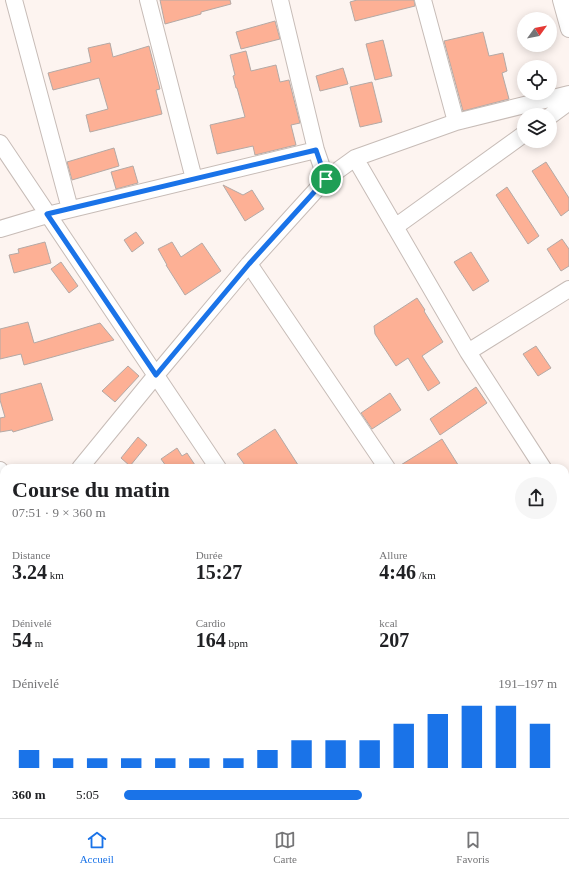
<!DOCTYPE html>
<html lang="fr">
<head>
<meta charset="utf-8">
<style>
  body { margin:0; font-family:"Times New Roman",serif; background:#f6f6f6; color:#202124; height:100vh; display:flex; flex-direction:column; font-size:15px; white-space:nowrap }
  * { box-sizing:border-box; margin:0 }
  p { font-size:13px; color:#757577 }
  .icon { flex:none; width:22px; height:22px; fill:none; stroke:currentColor; stroke-width:2; stroke-linecap:round; stroke-linejoin:round }
  .map { position:relative; flex:1; overflow:hidden }
  .details { position:absolute; left:0px; top:464px; width:569px; height:354px; display:flex; flex-direction:column; background:#fff; border-radius:12px 12px 0 0; box-shadow:0 2px 10px #0003 }
  .details>* { flex:none }
  .needle { width:26px; rotate:57deg }
  .tools { position:absolute; left:517px; top:12px; display:grid; gap:8px }
  .tools a { display:grid; place-items:center; width:40px; height:40px; border-radius:50%; background:#fff; box-shadow:0 2px 10px #0003; font-size:20px }
  .pin { position:absolute; display:grid; place-items:center; width:34px; height:34px; color:#fff; margin:-17px; border:2px solid #fff; border-radius:50%; box-shadow:0 1px 4px #0007 }
  .round { display:grid; place-items:center; flex:none; width:42px; height:42px; border-radius:21px; background:#f6f6f6 }
  .head { display:flex; align-items:center; justify-content:space-between; height:68px; padding:0 12px }
  h1 { font-size:22px; font-weight:700; line-height:30px }
  .stats { display:grid; grid-template-columns:repeat(3,1fr); gap:6px; height:68px; padding:4px 12px }
  .stats div { display:grid; align-content:center }
  .stats b { font-size:20px; font-weight:700 }
  .stats small { font-size:11px; font-weight:400 }
  .stats p { font-size:11px }
  .chart { height:112px; padding:8px 12px }
  .chart p { display:flex; justify-content:space-between }
  .chart svg { width:100%; height:72px; margin-top:4px; stroke:#1a73e8; stroke-width:6 }
  ul { padding:0 12px; list-style:none; font-size:13px }
  li { display:grid; grid-template-columns:64px 48px 1fr; align-items:center; height:30px }
  li i { height:10px; border-radius:5px; background:#1a73e8 }
  .tabs { display:flex; justify-content:space-around; align-items:center; height:56px; border-top:1px solid #e0e0e0; background:#fff; font-size:11px; color:#757577 }
  .tabs a { display:grid; justify-items:center; gap:2px }
  .tabs .selected { color:#1a73e8 }
  .map>svg:first-child { display:block }
  .building { fill:#fdb095; stroke:#b4a9a5 }
  .lines { fill:none; stroke-linecap:round; stroke-linejoin:round }
  .street-casing { stroke:#c7bcb7; stroke-width:18 }
  .street { stroke:#fff; stroke-width:16 }
  .route-casing { stroke:#fff; stroke-width:8 }
  .route { stroke:#1a73e8; stroke-width:5 }
</style>
</head>
<body>
<div class="map">
<svg width="569" height="818" viewBox="0 0 569 818">
  <rect width="100%" height="100%" fill="#fdf4f0"/>
  <!-- building -->
  <path class="building" d="M160,0H230L231,4L201,12V14L165,24Z
    M357,0H414L415,6L355,21L350,2Z
    M275,21L280,39L241,49L236,32Z
    M483,32L489,56L503,53L507,71L502,73L509,99L463,111L444,41Z
    M383,40L392,76L375,80L366,44Z
    M110,43L113,57L149,46L160,89L156,90L162,114L90,132L86,115L108,109L99,78L53,90L48,73L91,62L88,48Z
    M246,51L251,71L276,65L280,82L289,80L300,123L291,125L296,145L255,155L253,146L217,154L210,125L245,117L237,88H236L233,76L235,75L230,55Z
    M343,68L348,84L320,91L316,76Z
    M372,82L382,122L360,127L350,87Z
    M114,148L119,166L72,180L67,162Z
    M546,162L569,198V210L561,216L532,171Z
    M133,166L138,183L116,189L111,172Z
    M223,185L243,195L252,190L264,209L245,221Z
    M507,187L539,236L528,244L496,195Z
    M136,232L144,243L132,252L124,240Z
    M562,239L569,249V266L561,271L547,249Z
    M45,242L51,263L14,273L9,255L19,253L18,249Z
    M172,242L181,257L202,243L221,271L185,295L166,265H167L158,249Z
    M471,252L489,281L473,291L454,262Z
    M61,262L78,286L69,293L51,269Z
    M417,298L425,310L424,311L443,342L422,356L440,383L428,391L408,358L396,366L375,334L374,326Z
    M28,322L34,343L100,323L114,340L24,365L21,354L0,359V329Z
    M536,346L551,368L538,376L523,354Z
    M128,366L139,376L115,402L102,391Z
    M41,383L53,420L13,432L12,430L0,432V418L5,417L0,400V394Z
    M476,387L487,403L440,435L430,419Z
    M390,393L401,410L372,429L361,413Z
    M275,429L300,468H247L237,454Z
    M138,437L147,445L130,466L121,458Z
    M442,439L460,468H396L420,453Z
    M177,448L182,456L187,453L197,468H163L166,466L161,459Z"/>
  <g class="lines">
    <defs>
      <path id="street" d="M14,0L70,209
        M148,0L194,179
        M280,0L316,150L326,179
        M423,0L456,122
        M561,0L569,29
        M550,116L569,102
        M0,143L218,468
        M355,158L468,352L543,468
        M395,227L524,134
        M0,229L47,215L316,150
        M249,264L387,468
        M468,352L569,289
        M80,468L156,375L249,264L326,179L355,158L456,122L569,94
        M0,470L4,488
        M565,502L569,508
        M0,561L4,556
        M0,667L4,673
        M565,732L569,738
        M565,752L569,750
        M98,814L101,818
        M299,814L301,818
        M449,814L452,818
        M477,818L482,814"/>
    </defs>
    <!-- street casing -->
    <use href="#street" class="street-casing"/>
    <!-- street -->
    <use href="#street" class="street"/>
  </g>
  <g class="lines">
    <defs>
      <path id="route" d="M316,150L326,179L249,264L156,375L47,214Z"/>
    </defs>
    <!-- route casing -->
    <use href="#route" class="route-casing"/>
    <!-- route -->
    <use href="#route" class="route"/>
  </g>
</svg>
<div class="tools">
<a><svg class="needle" viewBox="-14 -14 28 28"><path d="M0-13l5 13h-10z" fill="#e53935"/><path d="M0 13l5-13h-10z" fill="#757577"/></svg></a>
<a><svg class="icon" aria-label="locate" viewBox="0 0 24 24"><circle cx="12" cy="12" r="6"/><path d="M12 2v4M12 18v4M2 12h4M18 12h4"/></svg></a>
<a><svg class="icon" aria-label="layers" viewBox="0 0 24 24"><path d="M12 4l9 5-9 5-9-5zM3 14l9 5 9-5"/></svg></a>
</div>
<div class="pin" style="left:326px;top:179px;background:#1e9e55"><svg class="icon" aria-label="arrive" viewBox="0 0 24 24"><path d="M6 21V4h12l-3 4 3 4H6"/></svg></div>
<section class="details">
<div class="head"><div><h1>Course du matin</h1><p>07:51 · 9 × 360 m</p></div><a class="round"><svg class="icon" aria-label="share" viewBox="0 0 24 24"><path d="M12 15V3M7 8l5-5 5 5M5 13v7h14v-7"/></svg></a></div>
<div class="stats">
<div><p>Distance</p><b>3.24<small> km</small></b></div>
<div><p>Durée</p><b>15:27</b></div>
<div><p>Allure</p><b>4:46<small> /km</small></b></div>
</div>
<div class="stats">
<div><p>Dénivelé</p><b>54<small> m</small></b></div>
<div><p>Cardio</p><b>164<small> bpm</small></b></div>
<div><p>kcal</p><b>207</b></div>
</div>
<div class="chart"><p><span>Dénivelé</span>191–197 m</p>
<svg viewBox="0 0 160 44" preserveAspectRatio="none"><path d="M5 44V33M15 44V38M25 44V38M35 44V38M45 44V38M55 44V38M65 44V38M75 44V33M85 44V27M95 44V27M105 44V27M115 44V17M125 44V11M135 44V6M145 44V6M155 44V17"/></svg>
</div>
<ul>
<li><b>360 m</b>5:05<i style="width:55%"></i></li>
</ul>
</section>
</div>
<nav class="tabs">
<a class="selected"><svg class="icon" aria-label="home" viewBox="0 0 24 24"><path d="M3 11l9-7 9 7M6 9v11h12V9"/></svg>Accueil</a>
<a><svg class="icon" aria-label="map" viewBox="0 0 24 24"><path d="M3 6l6-2 6 2 6-2v14l-6 2-6-2-6 2zM9 4v14M15 6v14"/></svg>Carte</a>
<a><svg class="icon" aria-label="saved" viewBox="0 0 24 24"><path d="M7 4h10v16l-5-4-5 4z"/></svg>Favoris</a>
</nav>
</body>
</html>
